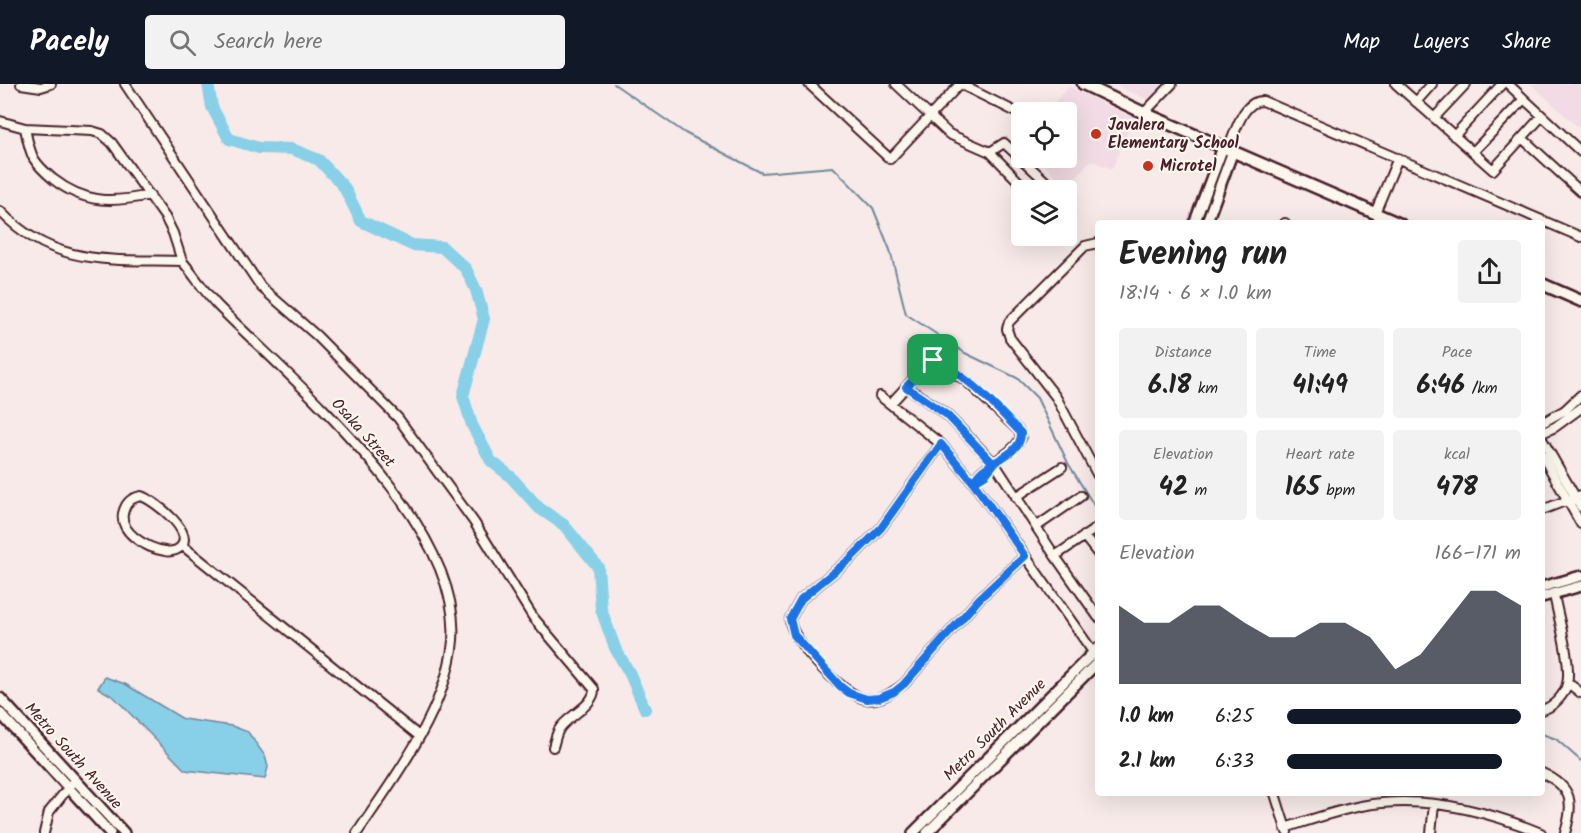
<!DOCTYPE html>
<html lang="en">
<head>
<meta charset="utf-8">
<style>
  body { margin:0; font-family:Kalam,sans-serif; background:#f2f2f2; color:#222; height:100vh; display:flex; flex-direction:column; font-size:22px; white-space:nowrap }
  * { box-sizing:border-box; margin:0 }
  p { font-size:20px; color:#767676 }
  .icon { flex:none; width:33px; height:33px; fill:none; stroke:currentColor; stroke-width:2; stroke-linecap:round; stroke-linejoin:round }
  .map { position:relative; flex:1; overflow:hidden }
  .drawer { position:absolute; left:1095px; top:136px; width:450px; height:576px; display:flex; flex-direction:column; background:#fff; border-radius:6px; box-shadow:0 6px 24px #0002 }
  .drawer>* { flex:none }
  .buttons { position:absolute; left:1011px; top:18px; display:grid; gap:12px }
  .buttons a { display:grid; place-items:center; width:66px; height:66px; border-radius:6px; background:#fff; box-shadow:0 6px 24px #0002; font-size:30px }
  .pin { position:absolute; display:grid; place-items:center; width:51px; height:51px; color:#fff; margin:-26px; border-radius:12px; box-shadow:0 3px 9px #0006 }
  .round { display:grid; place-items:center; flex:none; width:63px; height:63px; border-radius:6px; background:#f2f2f2 }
  .head { display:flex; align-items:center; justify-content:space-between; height:102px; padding:0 24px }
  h1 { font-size:33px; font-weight:700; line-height:45px }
  .figures { display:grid; grid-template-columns:repeat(3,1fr); gap:9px; height:102px; padding:6px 24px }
  .figures div { display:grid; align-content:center; border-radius:6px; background:#f2f2f2; text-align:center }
  .figures b { font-size:26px; font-weight:700 }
  .figures small { font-size:16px; font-weight:400 }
  .figures p { font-size:16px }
  .chart { height:168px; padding:12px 24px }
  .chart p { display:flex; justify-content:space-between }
  .chart svg { width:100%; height:108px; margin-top:6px; fill:#111827; opacity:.7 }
  ul { padding:0 24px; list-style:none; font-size:20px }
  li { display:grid; grid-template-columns:96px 72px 1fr; align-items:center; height:45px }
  li i { height:15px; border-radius:8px; background:#111827 }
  header { display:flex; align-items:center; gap:36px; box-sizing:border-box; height:84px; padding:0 30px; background:#111827; color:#fff }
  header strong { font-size:28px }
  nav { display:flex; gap:33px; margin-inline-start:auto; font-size:21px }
  .search { width:420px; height:54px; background:#f2f2f2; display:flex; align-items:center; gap:15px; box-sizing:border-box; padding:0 21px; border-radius:6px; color:#767676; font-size:22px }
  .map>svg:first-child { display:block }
  .built { fill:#f2dbe4 }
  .water { fill:#87d0e8; stroke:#6f899c; stroke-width:1.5 }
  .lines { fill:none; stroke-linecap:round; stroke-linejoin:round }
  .stream { stroke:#6f899c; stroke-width:2 }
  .river { stroke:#87d0e8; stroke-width:12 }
  .minor-casing { stroke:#4a1f2b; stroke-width:12 }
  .tertiary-casing { stroke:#4a1f2b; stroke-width:14 }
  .secondary-casing { stroke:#4a1f2b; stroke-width:15 }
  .minor { stroke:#fbf7ec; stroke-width:8 }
  .tertiary { stroke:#fbf7ec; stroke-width:9 }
  .secondary { stroke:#fbf7ec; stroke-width:10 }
  .route-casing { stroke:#fff; stroke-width:12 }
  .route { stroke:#1a73e8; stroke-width:8 }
  .poi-dot { fill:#c8321e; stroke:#fbf7ec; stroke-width:2 }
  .labels { text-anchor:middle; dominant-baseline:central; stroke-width:4.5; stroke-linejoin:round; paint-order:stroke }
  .poi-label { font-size:16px; font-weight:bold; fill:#4a1f2b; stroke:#fbf7ec; text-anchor:start }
  .street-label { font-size:16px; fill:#4a1f2b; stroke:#fbf7ec }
</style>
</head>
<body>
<header>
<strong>Pacely</strong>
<div class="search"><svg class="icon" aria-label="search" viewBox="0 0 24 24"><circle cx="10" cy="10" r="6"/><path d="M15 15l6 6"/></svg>Search here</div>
<nav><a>Map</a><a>Layers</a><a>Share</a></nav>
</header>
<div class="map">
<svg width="1581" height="749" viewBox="0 0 1581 749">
  <rect width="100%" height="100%" fill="#f7eae8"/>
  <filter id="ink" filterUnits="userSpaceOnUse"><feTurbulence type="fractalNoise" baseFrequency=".0167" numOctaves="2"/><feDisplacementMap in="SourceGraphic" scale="12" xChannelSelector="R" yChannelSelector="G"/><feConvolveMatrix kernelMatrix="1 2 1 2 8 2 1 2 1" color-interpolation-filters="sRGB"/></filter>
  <g filter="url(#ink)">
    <!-- built -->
    <path class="built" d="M1114,0H1162L1148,16Z
      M1531,0H1581V46Z
      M1069,3L1133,34L1112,85L1091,76L1067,102L1037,74H1066V28H1045Z"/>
    <!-- water -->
    <path class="water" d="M105,593L125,600L183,635L232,642L248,648L265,672L268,683L265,695L185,686L114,613L98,604Z"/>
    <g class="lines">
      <!-- stream -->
      <path class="stream" d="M614,0L685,49L762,89L833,83L873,124L890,166L906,230L965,269L1017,294L1037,314L1068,379L1098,428
        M1542,650L1556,655L1581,677"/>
      <!-- river -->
      <path class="river" d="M208,0L212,23L229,55L259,64L292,65L319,76L344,103L361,137L412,161L442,163L466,185L476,206L484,235L463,312L472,341L491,377L510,392L539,424L564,441L598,483L601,525L615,564L630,590L645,625"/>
      <defs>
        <path id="minor" d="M21,0L41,3L51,0
          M125,0L261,203L317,252L398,334L474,438L533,533L594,605C595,621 568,632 560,644C556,649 555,657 553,663
          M809,0L890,75L960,0
          M896,0L949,50L990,68L1027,106
          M960,0L1022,31
          M1396,0L1493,86L1542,32
          M1508,0L1581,68
          M1416,18L1432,0
          M1144,29L1172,0
          M1434,34L1466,0
          M0,37L25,44L92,47L102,50L112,59L165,133L173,149L182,177
          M25,44C27,54 29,66 34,75C39,83 46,89 53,95C85,120 112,119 150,111
          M1454,52L1502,0
          M1522,54L1581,108
          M1228,65C1235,50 1242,16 1263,17L1581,153
          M990,68L1004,59L1055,106
          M1473,68L1524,15
          M0,127C53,183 111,175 182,177C195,192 205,209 219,223C296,300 471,446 452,565C443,630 393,696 357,749
          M1375,129L1398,74
          M1285,140V139
          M1098,159L1085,162L1009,238L1007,245L1010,254L1056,313L1098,392
          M907,303L947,331L995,380L1055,472L1098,533
          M880,312L941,360L973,398L1098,575
          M894,316L929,278L933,276L965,296L1019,347L1021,354C1012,370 996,375 983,386C979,389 976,394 973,398
          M1542,339L1565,326L1581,311
          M1542,349L1555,343L1581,324
          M1542,355L1581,423
          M941,360L881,444L851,474L801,515L790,535C790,557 843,610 865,615C879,618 893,608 904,600L979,515L1025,472
          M1542,371L1581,440
          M141,412C154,416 200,451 178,465C175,467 169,468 165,467C147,465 116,447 124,426C127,417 132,414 141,412Z
          M1016,413L1062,383
          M1542,426L1581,411
          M1036,443L1081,412
          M1084,452L1098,470
          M183,462L419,652
          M1055,472L1098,443
          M1567,601L1572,602L1581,609
          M1542,626C1553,623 1564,612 1567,600C1572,581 1558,532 1554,511
          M1542,689C1573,703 1574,719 1565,749
          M1275,710L1287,748
          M1285,744C1310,736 1335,727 1361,722C1422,710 1485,726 1541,749
          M44,749L49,728L72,699
          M1431,749L1434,720"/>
        <path id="tertiary" d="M1194,140L1223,63
          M1206,140L1233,67
          M1542,503L1581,492
          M1542,513L1581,502
          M0,614L124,749
          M0,629L110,749
          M913,749L1098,564
          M927,749L1098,578"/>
        <path id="secondary" d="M1083,0L1144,29L1400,140
          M1542,200L1581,217"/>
      </defs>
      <!-- minor casing -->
      <use href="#minor" class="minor-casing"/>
      <!-- tertiary casing -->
      <use href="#tertiary" class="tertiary-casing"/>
      <!-- secondary casing -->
      <use href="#secondary" class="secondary-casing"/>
      <!-- minor -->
      <use href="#minor" class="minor"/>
      <!-- tertiary -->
      <use href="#tertiary" class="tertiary"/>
      <!-- secondary -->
      <use href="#secondary" class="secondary"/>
    </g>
  </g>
  <g class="lines" filter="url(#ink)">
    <defs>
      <path id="route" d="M933,276L906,303L947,331L994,380L986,390L973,398L941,360L881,444L851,474L801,515L790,535L794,551L840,602L849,609L867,615L879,614L894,608L904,600L979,515L1025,472L973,398C976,394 979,389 983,386C995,376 1022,368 1021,349C996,323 967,290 933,276"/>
    </defs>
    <!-- route casing -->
    <use href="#route" class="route-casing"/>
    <!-- route -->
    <use href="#route" class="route"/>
  </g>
  <!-- markers -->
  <g class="poi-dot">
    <circle cx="1096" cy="50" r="6"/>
    <circle cx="1148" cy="82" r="6"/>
  </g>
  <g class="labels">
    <!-- poi labels -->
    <g class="poi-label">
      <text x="1108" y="41">Javalera<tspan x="1108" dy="18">Elementary School</tspan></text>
      <text x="1160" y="82">Microtel</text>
    </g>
    <!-- street labels -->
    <g class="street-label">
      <text transform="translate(363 349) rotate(48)">Osaka Street</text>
      <text transform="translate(995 646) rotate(-45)">Metro South Avenue</text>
      <text transform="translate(73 672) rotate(48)">Metro South Avenue</text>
    </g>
  </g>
</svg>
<div class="buttons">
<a><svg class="icon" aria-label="locate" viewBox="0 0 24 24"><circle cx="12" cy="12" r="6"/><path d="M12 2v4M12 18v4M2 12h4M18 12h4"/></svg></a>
<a><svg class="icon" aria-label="layers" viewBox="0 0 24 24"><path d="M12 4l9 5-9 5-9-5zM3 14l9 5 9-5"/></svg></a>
</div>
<div class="pin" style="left:933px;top:276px;background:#1e9e55"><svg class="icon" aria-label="arrive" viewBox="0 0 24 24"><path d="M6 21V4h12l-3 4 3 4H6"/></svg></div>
<section class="drawer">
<div class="head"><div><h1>Evening run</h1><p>18:14 · 6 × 1.0 km</p></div><a class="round"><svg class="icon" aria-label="share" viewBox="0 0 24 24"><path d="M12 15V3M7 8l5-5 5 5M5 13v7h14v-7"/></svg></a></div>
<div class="figures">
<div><p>Distance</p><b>6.18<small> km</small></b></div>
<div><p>Time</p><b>41:49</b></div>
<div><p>Pace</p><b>6:46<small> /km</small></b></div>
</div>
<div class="figures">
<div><p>Elevation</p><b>42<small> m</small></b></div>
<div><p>Heart rate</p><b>165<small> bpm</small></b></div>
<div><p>kcal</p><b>478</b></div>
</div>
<div class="chart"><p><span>Elevation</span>166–171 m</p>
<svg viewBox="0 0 160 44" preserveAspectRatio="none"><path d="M0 44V12L10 19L20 19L30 12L40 12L50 19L60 25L70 25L80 19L90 19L100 25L110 38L120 32L130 19L140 6L150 6L160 12V44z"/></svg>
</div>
<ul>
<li><b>1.0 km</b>6:25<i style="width:100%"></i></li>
<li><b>2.1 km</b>6:33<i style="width:92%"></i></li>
</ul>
</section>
</div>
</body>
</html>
